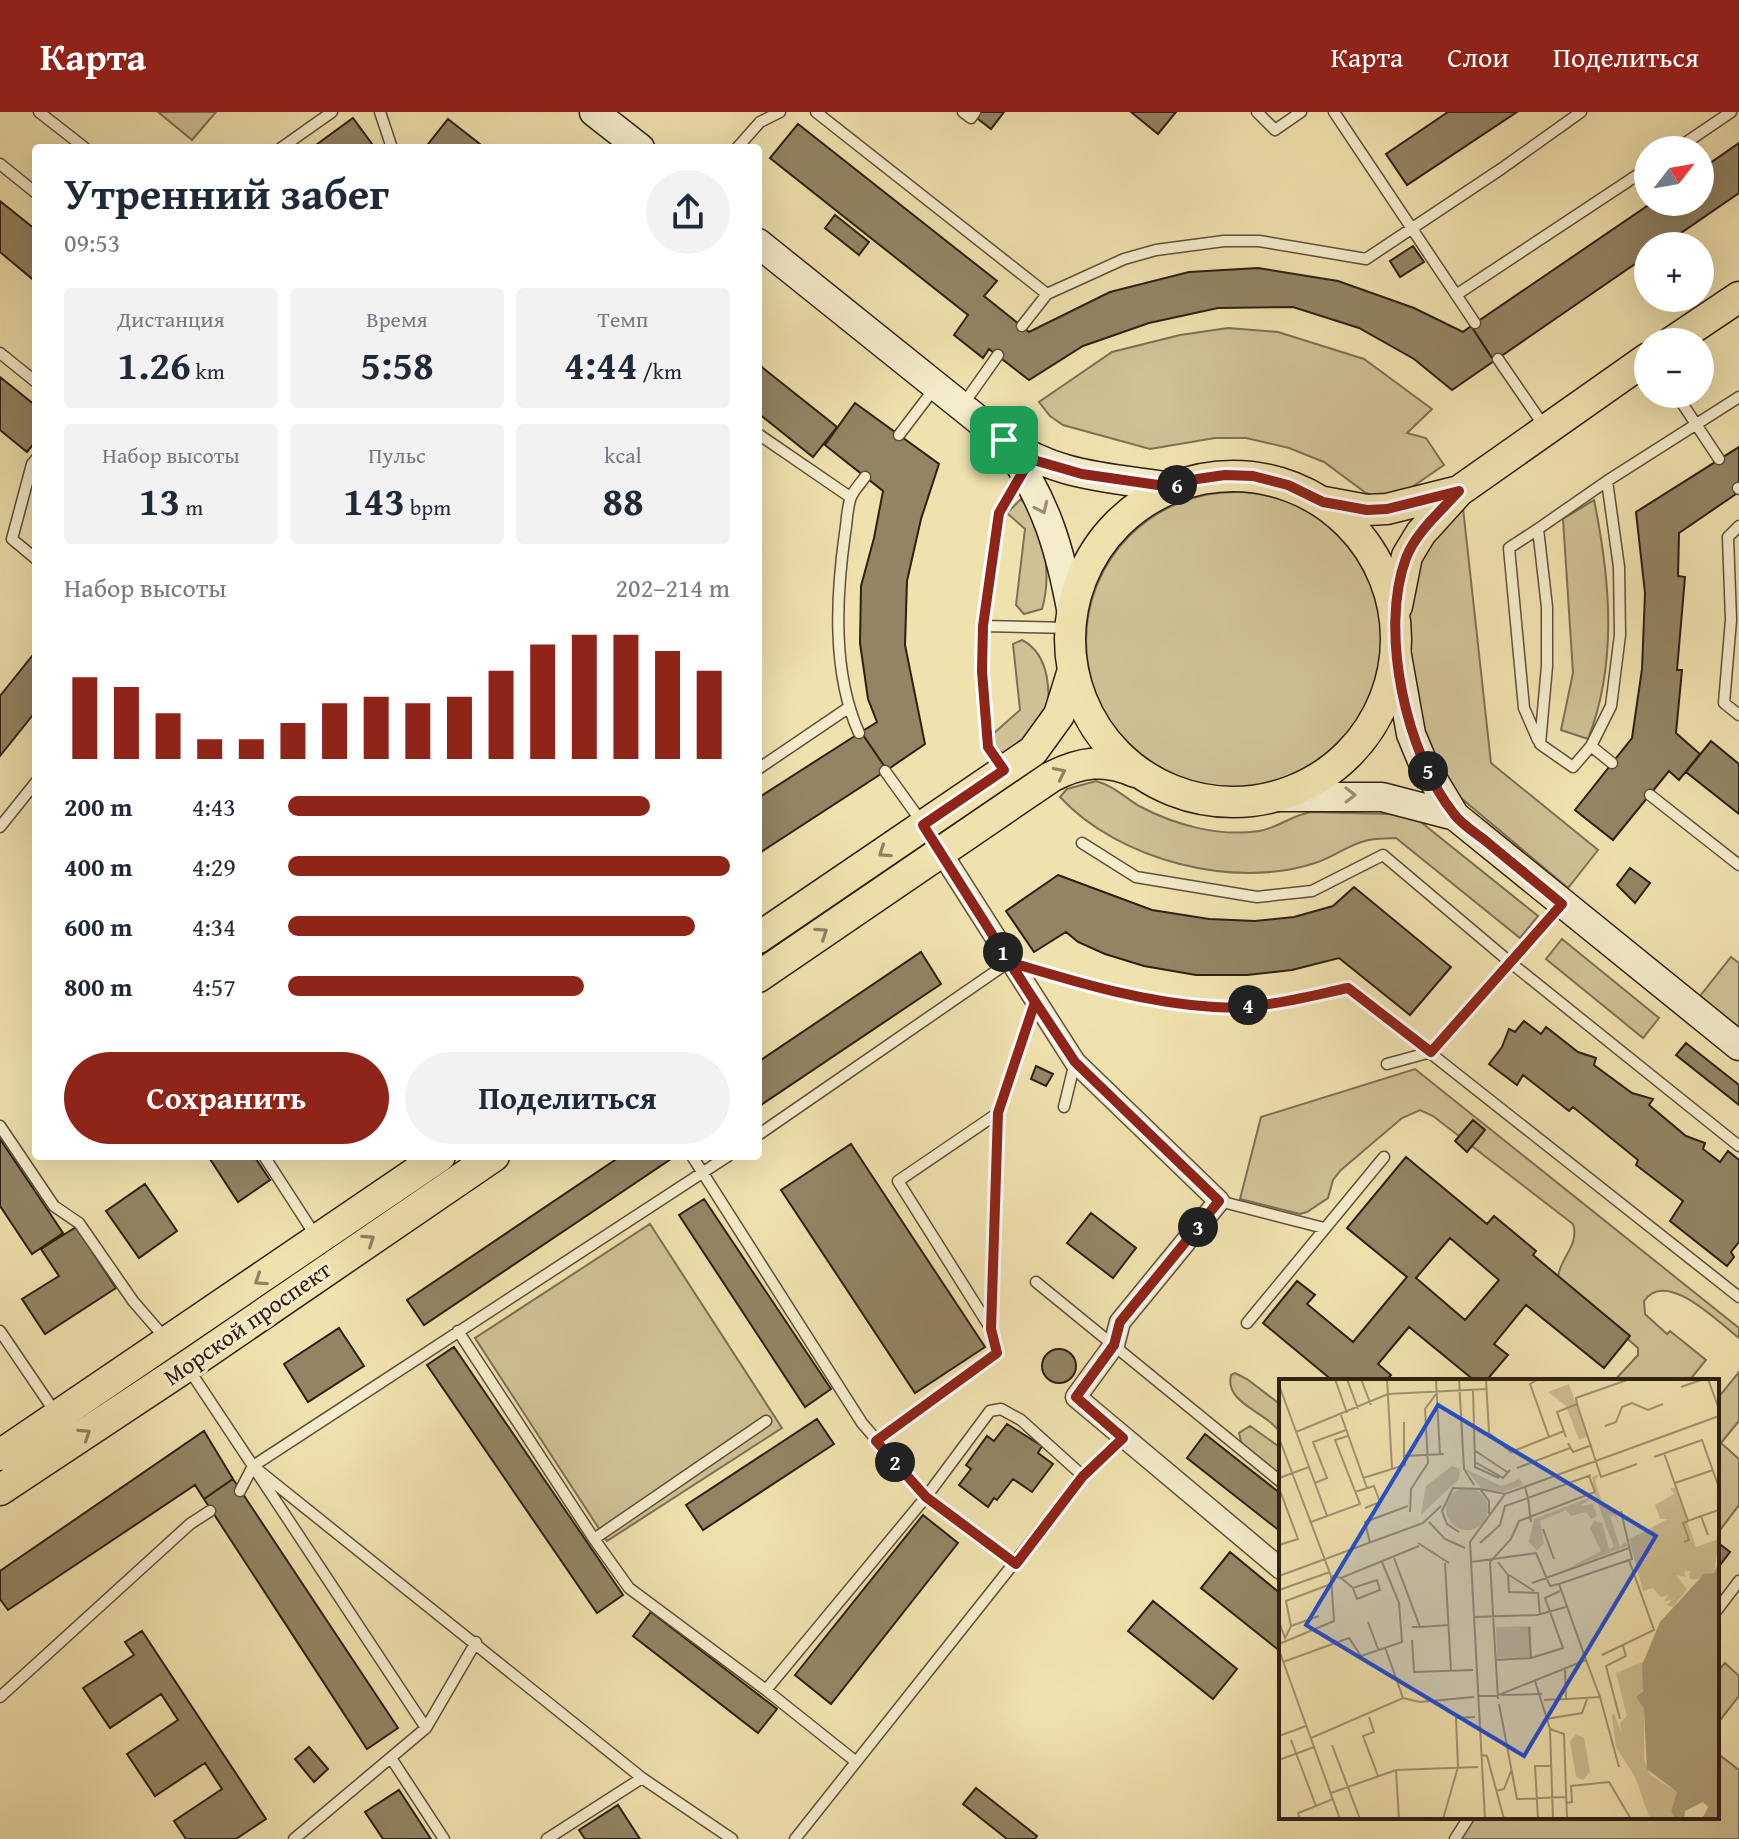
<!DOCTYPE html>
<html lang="ru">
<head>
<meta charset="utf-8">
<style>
  body { margin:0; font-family:"Gentium Book Plus",serif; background:#f2f2f3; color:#1f2937; height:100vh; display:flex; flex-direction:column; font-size:30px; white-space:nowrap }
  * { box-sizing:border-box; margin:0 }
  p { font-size:26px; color:#747a83 }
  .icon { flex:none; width:44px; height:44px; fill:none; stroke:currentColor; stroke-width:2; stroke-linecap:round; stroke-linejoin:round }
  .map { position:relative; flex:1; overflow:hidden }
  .drawer { position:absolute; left:32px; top:32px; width:730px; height:1016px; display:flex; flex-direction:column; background:#fff; border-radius:8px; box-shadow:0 8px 32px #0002 }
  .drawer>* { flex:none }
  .needle { width:52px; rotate:59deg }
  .controls { position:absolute; left:1634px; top:24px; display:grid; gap:16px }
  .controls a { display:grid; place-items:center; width:80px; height:80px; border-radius:50%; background:#fff; box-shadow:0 8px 32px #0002; font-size:40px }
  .pin { position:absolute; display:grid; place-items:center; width:68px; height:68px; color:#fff; margin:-34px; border-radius:16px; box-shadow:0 4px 12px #0006 }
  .km { position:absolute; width:40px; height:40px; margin:-20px; border-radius:50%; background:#222; color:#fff; font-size:22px; line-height:40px; text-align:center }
  .round { display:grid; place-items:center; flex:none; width:84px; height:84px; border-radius:42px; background:#f2f2f3 }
  .headline { display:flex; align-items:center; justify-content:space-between; height:136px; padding:0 32px }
  h1 { font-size:44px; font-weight:700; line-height:60px }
  .metrics { display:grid; grid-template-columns:repeat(3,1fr); gap:12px; height:136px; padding:8px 32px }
  .metrics div { display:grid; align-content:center; border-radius:8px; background:#f2f2f3; text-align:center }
  .metrics b { font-size:40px; font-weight:700 }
  .metrics small { font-size:22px; font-weight:400 }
  .metrics p { font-size:22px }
  .chart { height:224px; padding:16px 32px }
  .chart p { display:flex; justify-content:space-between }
  .chart svg { width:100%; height:144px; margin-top:8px; stroke:#8f2418; stroke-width:6 }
  .action { display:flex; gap:16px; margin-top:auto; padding:16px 32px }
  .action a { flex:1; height:92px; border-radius:48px; background:#8f2418; color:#fff; font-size:32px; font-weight:700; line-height:92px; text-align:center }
  .action a+a { background:#f2f2f3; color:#1f2937 }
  ul { padding:0 32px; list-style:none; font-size:26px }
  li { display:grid; grid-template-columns:128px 96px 1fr; align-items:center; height:60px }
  li i { height:20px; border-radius:10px; background:#8f2418 }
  header { display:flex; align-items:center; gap:48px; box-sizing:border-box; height:112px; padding:0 40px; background:#8f2418; color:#fff }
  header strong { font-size:38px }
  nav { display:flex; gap:44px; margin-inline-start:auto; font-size:28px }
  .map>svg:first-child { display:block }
  .green { fill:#cfc194; stroke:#7e7054; stroke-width:2 }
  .building { fill:#938564; stroke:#2e2013; stroke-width:2; fill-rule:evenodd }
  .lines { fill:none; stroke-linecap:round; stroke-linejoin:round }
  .lane-casing { stroke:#5e503a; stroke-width:13 }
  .street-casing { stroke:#5e503a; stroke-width:23 }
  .secondary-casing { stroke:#2e2013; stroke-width:31 }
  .primary-casing { stroke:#2e2013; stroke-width:33 }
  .lane { stroke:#f5eccb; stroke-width:10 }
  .street { stroke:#f5eccb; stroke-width:20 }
  .secondary { stroke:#f5eccb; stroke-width:28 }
  .primary { stroke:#f0e2af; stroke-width:30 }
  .oneway { stroke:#9b9078 }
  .oneway2 { stroke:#8f8161 }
  .route-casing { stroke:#fff; stroke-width:16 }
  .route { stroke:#8f2418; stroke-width:10 }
  .labels { text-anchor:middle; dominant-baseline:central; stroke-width:6; stroke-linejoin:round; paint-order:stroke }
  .street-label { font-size:24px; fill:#2e2013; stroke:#f5eccb }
  .inset-road { fill:none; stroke:#a29471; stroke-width:2 }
  .view { fill:#1d4ed8; fill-opacity:0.15; stroke:#1d4ed8; stroke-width:4 }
  .inset-edge { fill:none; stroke:#2e2013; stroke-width:4 }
</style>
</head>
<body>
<header>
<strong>Карта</strong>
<nav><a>Карта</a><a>Слои</a><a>Поделиться</a></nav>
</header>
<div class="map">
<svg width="1739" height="1727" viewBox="0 0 1739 1727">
  <rect width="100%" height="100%" fill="#f0e2af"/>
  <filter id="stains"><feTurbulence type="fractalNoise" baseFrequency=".0025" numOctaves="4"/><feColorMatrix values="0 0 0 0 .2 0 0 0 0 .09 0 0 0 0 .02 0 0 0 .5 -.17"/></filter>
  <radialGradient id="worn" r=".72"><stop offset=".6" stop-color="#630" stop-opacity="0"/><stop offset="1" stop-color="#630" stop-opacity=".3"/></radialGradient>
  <!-- green -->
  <path class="green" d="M158,0H216L192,28Z
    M1228,216L1278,220L1364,247L1432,297L1407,321L1426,326L1444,353L1409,377L1382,386L1366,381L1324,350L1289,336L1246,326H1215L1150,337L1063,313L1050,304L1039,290L1112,240L1180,223Z
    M1086 529a149 149 0 1 1 298 0a149 149 0 1 1-298 0Z
    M1021,387C1045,414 1052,463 1042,497L1024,502L1016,493L1025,417L1007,401Z
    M1462,387L1491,651L1598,738L1568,776L1461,686L1433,646L1423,622L1407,543L1408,480L1429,426Z
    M1594,388C1610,466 1618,551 1588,627L1561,618L1573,561L1563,407Z
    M1022,528C1051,543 1051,583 1046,612L1003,641L996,637L992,629L994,621L1020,598L1013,532Z
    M1096,669C1114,674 1124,685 1139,694C1175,713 1218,725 1259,719C1278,716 1292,703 1311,700L1390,702L1417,707L1538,804L1520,826L1396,726C1386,727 1375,726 1365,729C1348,733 1332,746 1315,751C1234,778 1118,748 1060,685L1067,677Z
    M1562,827L1659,906L1643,926L1546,847Z
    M1731,845L1739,851V916L1700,884Z
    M1415,957L1739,1216V1226C1719,1211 1666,1156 1644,1189L1645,1202L1667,1222L1670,1219L1706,1248L1689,1269H1614L1638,1243V1236L1558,1166C1559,1146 1580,1134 1573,1112L1433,1004L1420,998L1402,1006L1341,1058L1333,1068L1328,1086L1307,1100L1300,1102L1240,1087L1261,1005Z
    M650,1112L782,1316L607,1429L475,1226Z
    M1739,1260V1309L1721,1331L1739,1347V1393L1717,1422V1287Z
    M1235,1261L1247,1267L1281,1293V1322C1267,1299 1224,1292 1231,1263Z
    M1250,1314L1281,1336V1365L1242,1333L1239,1321Z
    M1725,1551L1739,1564V1584L1717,1612V1560Z
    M1717,1641L1739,1658V1727H1460L1474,1705H1717Z"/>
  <!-- building -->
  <path class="building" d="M969,0H1004L991,17Z
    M1131,0H1176L1158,22Z
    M1448,0H1517L1407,73L1386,42Z
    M353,6L375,36H312L320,30Z
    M448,7L485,36H425Z
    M798,12L997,169L984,184L1029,220L1110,180L1189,160L1258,156L1338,169L1414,196L1463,220L1471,214L1494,249L1452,278L1414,247L1359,216L1293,195L1218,196L1149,211L1083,234L1029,268L989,237L983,246L954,223L968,203L770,46Z
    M1739,31V81L1662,134H1648V143L1494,249L1471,214L1653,90H1700V58Z
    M0,89L36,118V170L0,140Z
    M835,103L869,130L859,143L825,116Z
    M1413,134L1424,150L1400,165L1390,149Z
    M758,252L837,315L813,345L758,301Z
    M0,265L36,294V329L27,340L0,318Z
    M855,291L939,352L921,407L907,469L905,533L925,632L887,658L861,620L877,610L868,587L860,531L861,474L874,426L883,379L825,333Z
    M1739,335V375L1734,378L1736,382L1679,421L1678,464L1685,465L1677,558H1682L1676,621L1700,642L1679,668L1669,659L1613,728L1575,698L1632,626L1642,557L1645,481L1636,400Z
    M36,539V599L0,644V584Z
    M861,620L887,658L758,742V686Z
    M1711,629L1739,652V702L1686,660Z
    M1630,756L1650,771L1635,791L1617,773Z
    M1058,763L1152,798L1209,807L1255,809L1294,805L1333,794L1354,775L1451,855L1410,903L1339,846L1292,858L1247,863H1196L1144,854L1105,842L1078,830L1066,820L1034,840L1006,799Z
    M921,840L941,872L758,995V950Z
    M1524,909L1541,922L1546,915L1578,940L1596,946L1594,953L1632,981L1653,987L1649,993L1686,1024L1705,1031L1703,1037L1720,1050L1728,1039L1739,1048V1130L1731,1140L1734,1145L1727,1154L1670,1109L1683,1089L1636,1053L1638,1048L1573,995L1569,999L1523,963L1517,973L1489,952L1502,935L1509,917L1515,920Z
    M1686,931L1739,973V993L1676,943Z
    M1036,954L1053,962L1046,974L1031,967Z
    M1473,1008L1485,1018L1467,1040L1455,1029Z
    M0,1027L63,1121L32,1142L0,1094Z
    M851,1032L985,1235L915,1281L781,1078Z
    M208,1044H254L270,1068L238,1090Z
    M621,1044L674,1045L424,1213L407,1188Z
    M1406,1045L1487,1112L1494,1104L1536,1139L1533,1143L1630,1224L1604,1256L1526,1193L1494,1232L1508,1243L1486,1269H1475L1409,1215L1378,1252L1391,1263L1386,1269H1333L1263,1211L1297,1169L1315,1183L1307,1192L1353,1230L1407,1165L1347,1116ZM1450,1126L1499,1168L1465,1208L1416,1166Z
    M145,1072L177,1119L139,1146L106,1099Z
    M704,1087L831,1277L805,1295L679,1103Z
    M1091,1101L1136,1136L1113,1166L1067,1131Z
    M76,1115L116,1176L45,1222L22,1187L59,1164L41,1137Z
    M339,1216L364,1254L308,1290L284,1252Z
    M454,1235L623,1483L597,1501L427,1253Z
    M1042 1254a17 17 0 1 1 34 0a17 17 0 1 1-34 0Z
    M817,1307L834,1332L703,1418L686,1393Z
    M1007,1312L1042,1334L1038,1341L1053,1352L1032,1380L1013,1367L997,1388L994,1386L988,1395L959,1373L971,1357L966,1353L987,1324L994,1329Z
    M204,1319L233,1367L204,1387L195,1373L8,1498L0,1487V1459Z
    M1205,1322L1281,1382V1420L1187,1346Z
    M233,1367L398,1616L367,1637L204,1387Z
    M923,1403L958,1431L831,1592L795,1563Z
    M1717,1430L1730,1440L1717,1457Z
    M1230,1440L1281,1482V1540L1201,1476Z
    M1153,1489L1237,1557L1213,1587L1128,1519Z
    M651,1500L777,1597L758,1621L633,1524Z
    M142,1519L266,1707L236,1727H186L174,1709L222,1677L205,1651L155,1684L127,1642L178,1608L161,1582L110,1616L83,1576L134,1543L125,1530Z
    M309,1635L328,1657L314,1670L295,1647Z
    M976,1676L1037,1724L1035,1727H1007L963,1692Z
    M399,1678L431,1727H383L365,1700Z
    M618,1693L640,1727H585L579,1718Z"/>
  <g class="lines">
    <defs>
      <path id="lane" d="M39,0L85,36
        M380,0L392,36
        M816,0L1047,182
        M963,0L971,6L975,0
        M1257,0L1275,18L1301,0
        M1334,0L1475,211
        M281,36L332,0
        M737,36L760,10L780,0
        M1675,38L1731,0
        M0,52L36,81
        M1456,183L1648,56
        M1022,214L1047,182L1124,147L1156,138L1224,129H1259L1366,147L1501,57L1581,0
        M0,241L36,270
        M1498,247L1544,314
        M1676,282L1719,347
        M962,294L998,243
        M758,322L850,385
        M899,323L934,277
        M36,347L32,352L12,427L36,447
        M1607,369L1619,455L1620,523L1611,594L1591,634L1573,655L1540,632L1547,554V495L1538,417L1607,369L1739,285
        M1738,376L1739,377
        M1739,414L1728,425L1731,508L1724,591L1739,603
        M1538,417L1509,436L1524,596L1538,628
        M983,514L1071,516
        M859,621C832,561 836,485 845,421C847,410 847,395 851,385C854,378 861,371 865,365
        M1591,634L1612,651
        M1002,655L988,635L982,559L983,514L999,401L1021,363
        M758,657L848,596
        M885,659L921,709
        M1650,683L1739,753
        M0,715L36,670
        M1082,731L1136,765L1257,785L1312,779L1383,743L1511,851L1431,940L1387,952
        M1561,794L1511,851L1739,1034
        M1064,995L1075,950
        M0,1014L54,1094L79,1111L133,1189L165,1226
        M758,1023L1009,850C1076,870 1144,891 1214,895C1258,898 1305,885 1348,876L1739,1185
        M264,1044L315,1123
        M692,1044L862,1311L926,1385L1016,1452
        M1219,1089L1324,1116
        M1036,1170L1281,1370
        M1247,1211L1384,1045
        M991,1215L998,1001
        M0,1219L57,1303
        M458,1219L594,1427L766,1309
        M188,1256L253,1354L642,1666L732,1727
        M876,1329L997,1241L991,1217L898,1069L998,1001L1035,890
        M258,1362L426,1616
        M240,1379L253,1354L728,1044
        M594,1427L629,1476L766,1578L926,1385L990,1299L1001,1297L1021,1308L1083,1364
        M1717,1498L1739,1469
        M766,1578L855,1649
        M0,1585L190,1412L210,1399
        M391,1646L444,1727
        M294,1727L426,1616L476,1530
        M547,1727L642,1666
        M795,1727L1083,1364L1123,1326
        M1455,1727L1469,1705"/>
      <path id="street" d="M941,740L1075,950L1219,1089L1120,1210L1114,1233L1076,1285L1281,1457"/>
      <path id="secondary" d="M594,0L640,36
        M758,131L996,322C1052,365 1106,365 1172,375
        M1009,336C1047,392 1060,437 1072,502
        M1396,538L1411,622L1423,651L1455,704L1739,934
        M1272,685H1382L1455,704"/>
      <path id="primary" d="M1672,230L1739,185
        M1070 527a163 163 0 1 1 326 0a163 163 0 1 1-326 0Z
        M1324,390L1367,398L1387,397L1459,379
        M1397,494L1407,444L1421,421L1459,379L1648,246
        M758,826L1033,639L1059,603L1073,558
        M758,865L1051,665C1080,650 1105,646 1135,660
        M0,1343L440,1044
        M0,1378L187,1254L494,1044"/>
    </defs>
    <!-- lane casing -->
    <use href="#lane" class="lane-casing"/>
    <!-- street casing -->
    <use href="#street" class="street-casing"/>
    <!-- secondary casing -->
    <use href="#secondary" class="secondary-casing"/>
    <!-- primary casing -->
    <use href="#primary" class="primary-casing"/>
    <!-- lane -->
    <use href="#lane" class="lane"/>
    <!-- street -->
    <use href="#street" class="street"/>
    <!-- secondary -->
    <use href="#secondary" class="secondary"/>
    <!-- primary -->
    <use href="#primary" class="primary"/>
  </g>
  <!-- one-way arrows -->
  <defs><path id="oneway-chevron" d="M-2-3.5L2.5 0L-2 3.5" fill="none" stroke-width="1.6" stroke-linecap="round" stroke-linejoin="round" transform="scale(2)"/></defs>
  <g class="oneway">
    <use href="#oneway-chevron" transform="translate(1042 396) rotate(65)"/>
    <use href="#oneway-chevron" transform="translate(1350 683)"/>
  </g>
  <g class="oneway2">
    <use href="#oneway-chevron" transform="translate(1060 661) rotate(-26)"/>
    <use href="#oneway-chevron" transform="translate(884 740) rotate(146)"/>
    <use href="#oneway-chevron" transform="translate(822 821) rotate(-34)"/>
    <use href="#oneway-chevron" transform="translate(369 1128) rotate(-34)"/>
    <use href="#oneway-chevron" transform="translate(260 1168) rotate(146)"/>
    <use href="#oneway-chevron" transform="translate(85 1322) rotate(-33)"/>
  </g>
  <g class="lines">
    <defs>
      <path id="route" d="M1004,328L1024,358L999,401L983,514L982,559L988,635L1004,658L923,713L1035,890L998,1001L991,1217L997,1241L876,1329L926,1385L1016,1452L1083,1364L1123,1326L1076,1285L1114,1233L1120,1210L1219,1089L1075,950L1009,850C1076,870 1144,891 1214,895C1258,898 1305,885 1348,876L1431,940L1562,792C1537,771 1512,751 1487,730C1476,721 1462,713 1454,702C1406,642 1379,519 1406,446C1416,420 1441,399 1459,379L1387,397L1367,398L1323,390L1288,373L1253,364L1225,363L1197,367L1172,375L1082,362L1037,349L1004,328"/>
    </defs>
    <!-- route casing -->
    <use href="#route" class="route-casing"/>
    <!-- route -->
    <use href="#route" class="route"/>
  </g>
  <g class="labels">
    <!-- street labels -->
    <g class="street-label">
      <text transform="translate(247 1211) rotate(-35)">Морской проспект</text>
    </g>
  </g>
  <!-- overview -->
  <g transform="translate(1279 1267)">
    <rect width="440" height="440" fill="#f0e2af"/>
    <path d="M290,5L309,57L300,61L287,27L269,13ZM173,87L181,90L180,100L142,136L147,107ZM187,90L222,107L241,100L244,106L224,113L202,109ZM320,95L316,102L325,129H334L341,147L335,136L331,137L341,168L346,163L349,167L288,190L322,172L311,149L315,142L323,144L330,170L335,168L316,117L313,98ZM391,109H397L417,168L440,160L435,194L415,201L410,199L411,192L405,193L407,198L397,196L408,210L394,228L388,226L393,221L385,222L390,216L382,218L374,209L364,212L350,160L389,140H381L376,126L395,115ZM167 130a21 21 0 1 1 42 0a21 21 0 1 1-42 0ZM315,117L301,127L314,125L318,137L312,140L307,133L292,137L287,131L261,142L265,164L258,172L250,163L255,140ZM252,247L253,278L218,279L217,248ZM366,282L364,311L357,318L365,330V380L371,396L398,413L392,432L396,440H371L356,398L337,368L333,338L335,334L343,356L341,344L348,337L337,294ZM297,355L305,359L311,393L304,401L297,398L291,363Z" fill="#cfc194"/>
    <path d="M440,183V440H423L429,428L424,423L406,432L405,440H396L392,432L398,413L368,390L365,330L357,318L364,312L363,286L381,243L425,195L435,194Z" fill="#aea07a"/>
    <path class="inset-road" d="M56,0L68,34M68,0L79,30M82,0L92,26M108,0L113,89M157,0L161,76M180,0L185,90L195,106M260,0L251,5L270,58M429,0L440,30M0,6L48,137M402,8L425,0M194,10L196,83L224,99L231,91M298,25L322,98L358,85M62,36L88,109M125,43V77M326,47L337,43L343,28L353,24L369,31L384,25M17,53L109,15L208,10M210,54L232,73L285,52M206,55L210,54L207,0M287,58L278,33L298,25L297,19L351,0M0,59L52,197L62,199L140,167M289,64L294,73L313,66M195,71L228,93M385,74L409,142L422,137M375,78L423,61L440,109M196,83V88L220,99M238,89L291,69M0,99L30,88M84,99L126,86L125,77L165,75M36,104L48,99L34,63L67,51M396,104L434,91M246,108L249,119L312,96M0,109L19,160L0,166M201,110L226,115L440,37M76,113L95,107L101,123L86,129M131,133L132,110L149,84L146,30L157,15M32,143L81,125L56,61L69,57M150,143L166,160L186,169M264,150L275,180M180,153L168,145L163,132L174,109L201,110L210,122V135M429,156L422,137L440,131M405,163L410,161L404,144L409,142M91,164L86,143L129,127M139,164L170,184M201,164L221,146L226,127L249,119L252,143M115,179L141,248H133M192,183L257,174L271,207L280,205L353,180L342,132M219,183L229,196L230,213L259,214L261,236M166,184L172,292M230,196L255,212M0,197L144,144L162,127M62,199L74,209L98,201L101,211L78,220L74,209M253,204L350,169M0,211L51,193M195,238L258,236L287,228M0,243L6,259L12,247L7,222L52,205M89,243L99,270M12,247L40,237M141,248L170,246M133,261L135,293L194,291M0,265L55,242L52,197M106,268L124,319M0,271L61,440M323,276L375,251L350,181M252,279L284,269L266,219L281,212M216,281L252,279L250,248M307,281L321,318M4,283L70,259L82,277L123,263L120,224L103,183M256,302L271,350L274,440M222,316L263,315M199,317H217L307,281L280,205M219,320L211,183L232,160L240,142L316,113L310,97M287,320L321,318L340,388M265,321L287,320L286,291M220,325L238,420L287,418M90,338L95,353L84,357L99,397M267,340L303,334L308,320M341,340L327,287L347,277L344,267M271,350L285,355L288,440M0,357L27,347M32,359L124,319L141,323L195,318M12,361L37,427L54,420M53,366L81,440M202,376L208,377L225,440M0,381L35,368M117,391L120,440M217,412L225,410L232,392M52,414L117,391L199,388M287,424L293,423L292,407L330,403L352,440M21,440L19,434L37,427M164,440L179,388L177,339L196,338M206,440L191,163L226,115M259,440L256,387H273"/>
    <path class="view" d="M159,26L377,157L245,377L27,246Z"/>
    <rect width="440" height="440" class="inset-edge"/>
  </g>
  <rect width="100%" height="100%" filter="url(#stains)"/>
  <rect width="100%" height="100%" fill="url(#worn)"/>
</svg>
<div class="controls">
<a><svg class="needle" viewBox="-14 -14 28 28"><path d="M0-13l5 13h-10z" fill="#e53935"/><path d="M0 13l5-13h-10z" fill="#747a83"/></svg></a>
<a>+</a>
<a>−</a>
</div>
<div class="pin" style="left:1004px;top:328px;background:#1e9e55"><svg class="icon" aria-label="arrive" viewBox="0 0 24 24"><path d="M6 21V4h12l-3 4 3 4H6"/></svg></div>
<b class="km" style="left:1003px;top:840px">1</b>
<b class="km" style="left:895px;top:1350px">2</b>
<b class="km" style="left:1198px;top:1115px">3</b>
<b class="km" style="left:1248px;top:893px">4</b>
<b class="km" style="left:1428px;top:659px">5</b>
<b class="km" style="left:1177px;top:373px">6</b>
<section class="drawer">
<div class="headline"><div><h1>Утренний забег</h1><p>09:53</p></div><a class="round"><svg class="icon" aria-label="share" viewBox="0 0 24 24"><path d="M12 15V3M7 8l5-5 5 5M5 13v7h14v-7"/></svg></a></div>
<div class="metrics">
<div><p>Дистанция</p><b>1.26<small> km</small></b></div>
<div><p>Время</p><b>5:58</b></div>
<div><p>Темп</p><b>4:44<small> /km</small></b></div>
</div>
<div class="metrics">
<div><p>Набор высоты</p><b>13<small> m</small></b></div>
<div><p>Пульс</p><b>143<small> bpm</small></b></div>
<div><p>kcal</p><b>88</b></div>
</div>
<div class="chart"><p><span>Набор высоты</span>202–214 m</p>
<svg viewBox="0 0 160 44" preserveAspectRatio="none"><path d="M5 44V19M15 44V22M25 44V30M35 44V38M45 44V38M55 44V33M65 44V27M75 44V25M85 44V27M95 44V25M105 44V17M115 44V9M125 44V6M135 44V6M145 44V11M155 44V17"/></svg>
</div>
<ul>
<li><b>200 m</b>4:43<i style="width:82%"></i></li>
<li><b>400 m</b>4:29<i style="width:100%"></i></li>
<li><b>600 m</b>4:34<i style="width:92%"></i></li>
<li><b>800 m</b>4:57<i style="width:67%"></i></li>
</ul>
<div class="action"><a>Сохранить</a><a>Поделиться</a></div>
</section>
</div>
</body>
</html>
